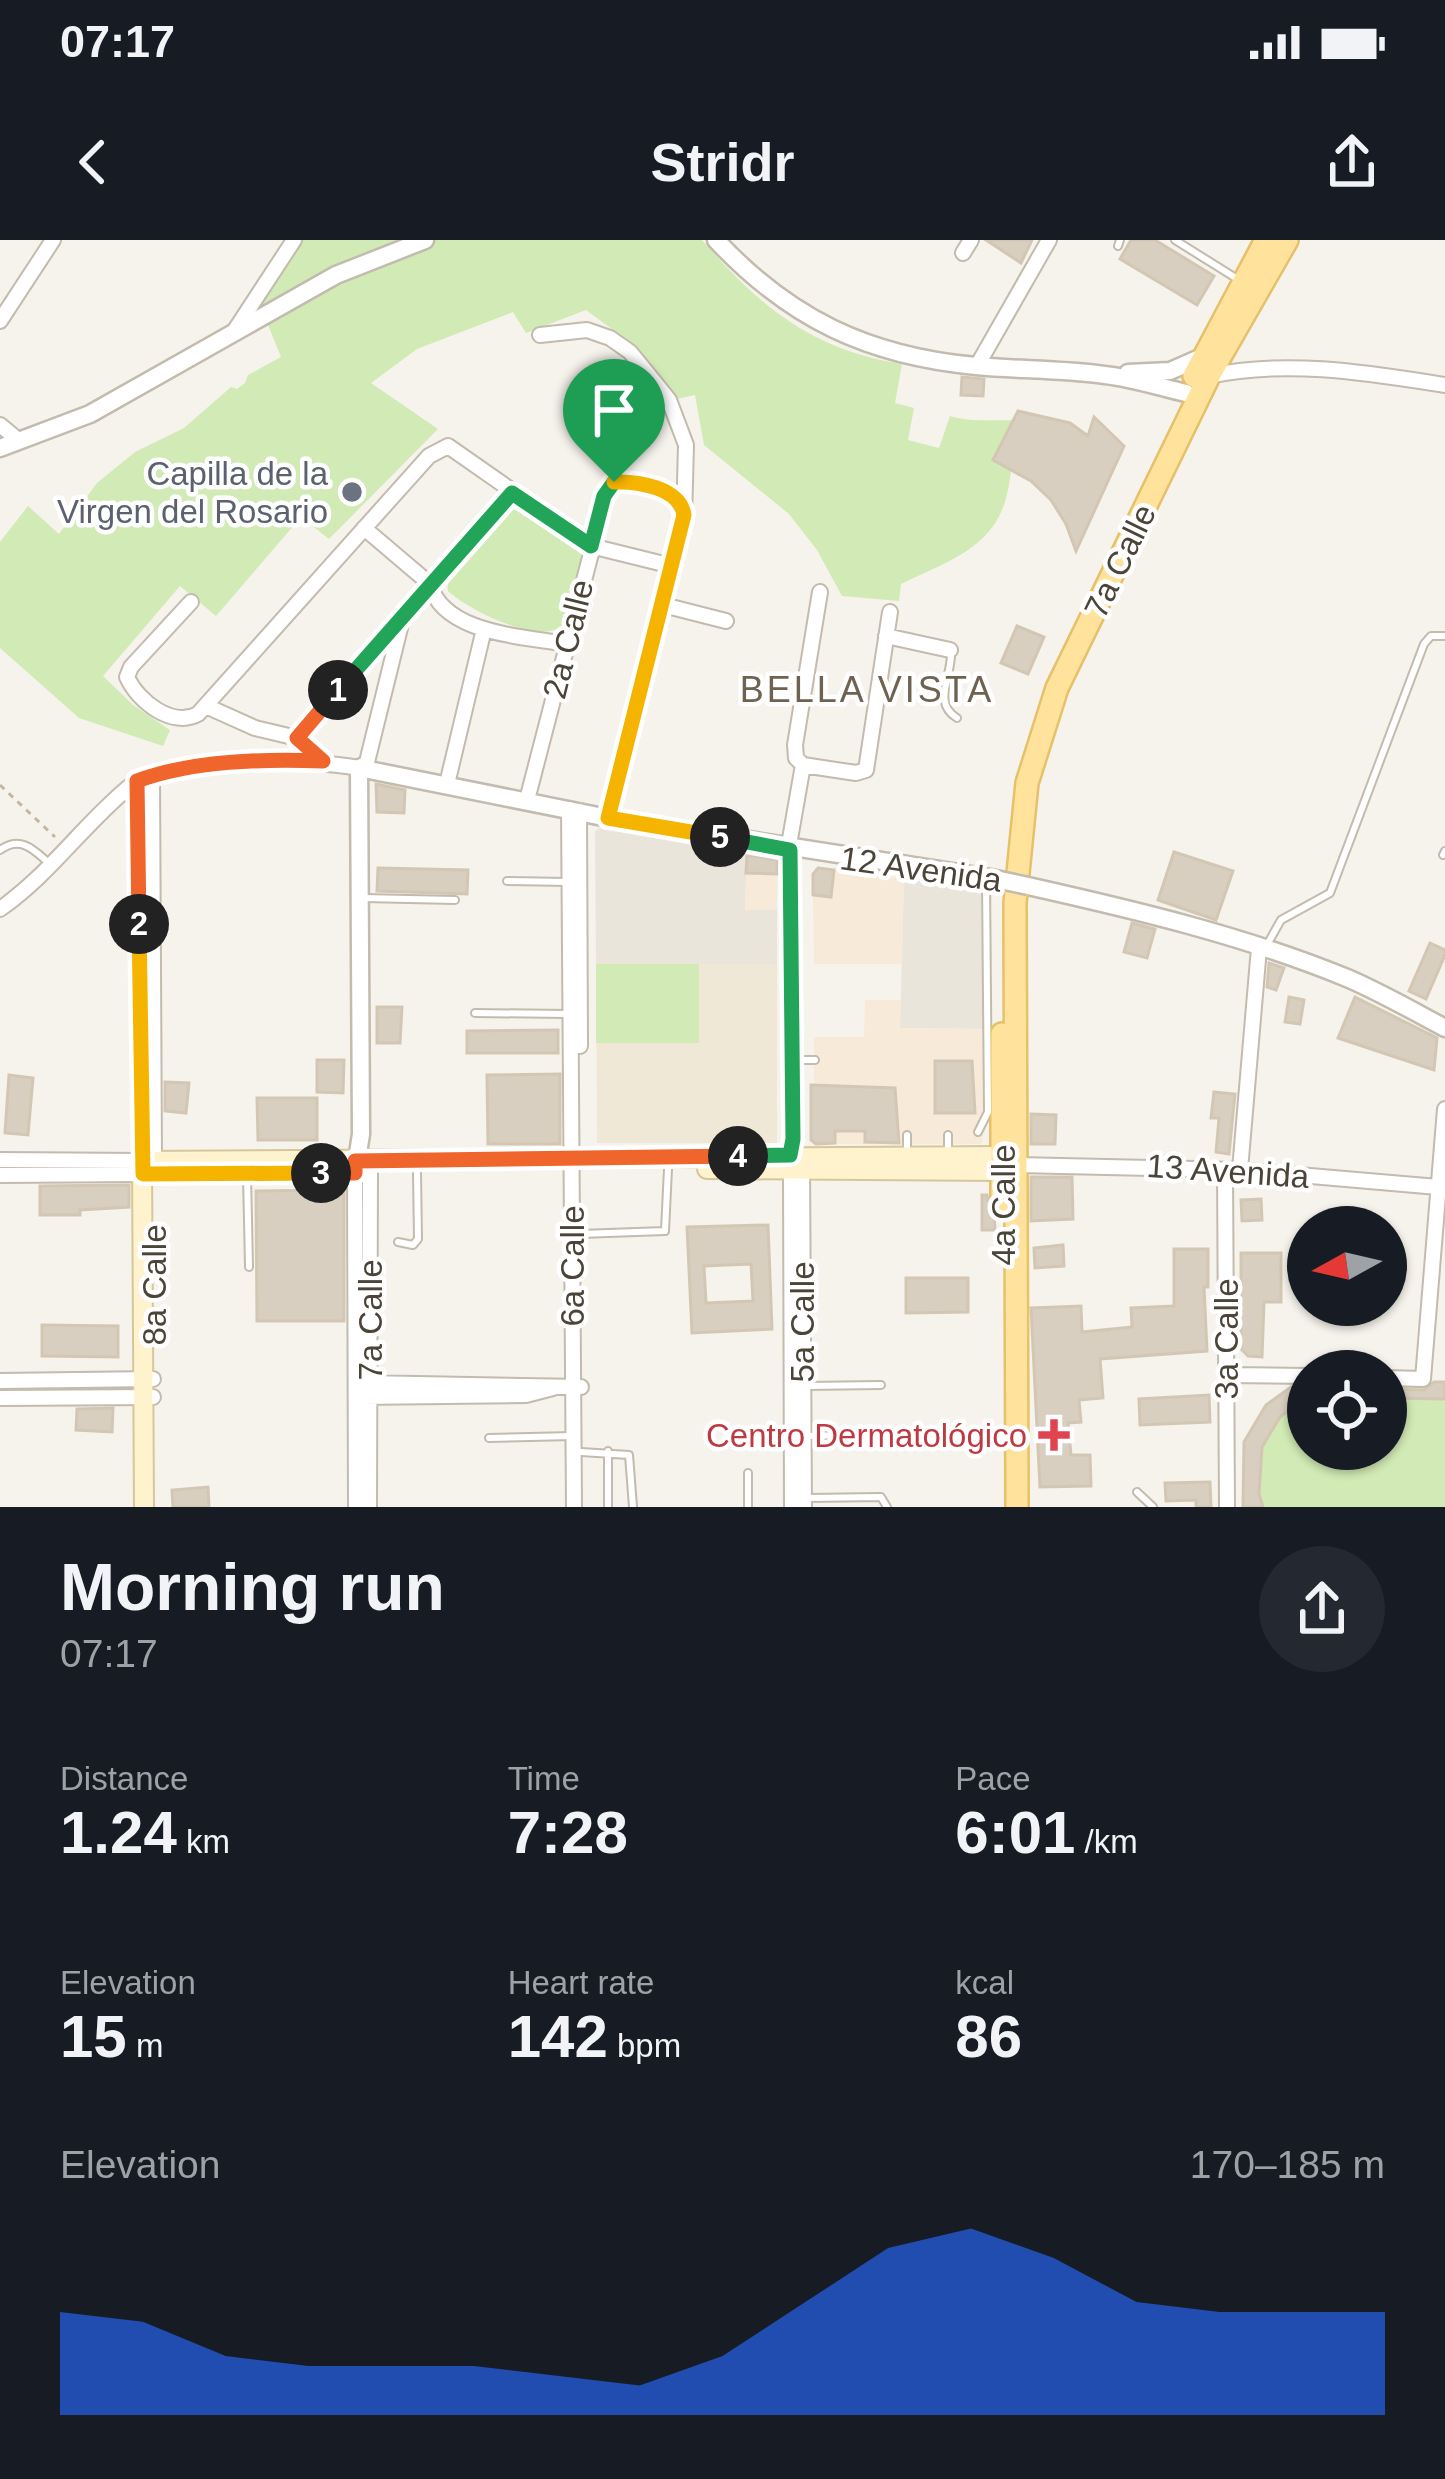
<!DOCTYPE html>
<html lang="en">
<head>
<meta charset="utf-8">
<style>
  body { margin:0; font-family:Arial,sans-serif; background:#242831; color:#f1f3f6; height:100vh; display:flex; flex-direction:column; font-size:45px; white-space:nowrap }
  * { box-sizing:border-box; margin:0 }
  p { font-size:39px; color:#9ea1a6 }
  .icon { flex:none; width:66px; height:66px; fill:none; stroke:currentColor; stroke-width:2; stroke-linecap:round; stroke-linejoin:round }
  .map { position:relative; height:1267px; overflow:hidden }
  .side { display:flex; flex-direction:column; background:#171b24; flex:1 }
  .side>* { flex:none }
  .needle { width:78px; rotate:262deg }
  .tools { position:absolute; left:1287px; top:966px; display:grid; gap:24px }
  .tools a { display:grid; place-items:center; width:120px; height:120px; border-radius:50%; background:#171b24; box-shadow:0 3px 9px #0004; font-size:60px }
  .pin { position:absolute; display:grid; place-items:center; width:102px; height:102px; color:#fff; margin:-123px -51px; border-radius:50% 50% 50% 0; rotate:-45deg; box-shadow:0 0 12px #0007 }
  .pin .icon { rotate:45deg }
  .km { position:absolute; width:60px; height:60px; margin:-30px; border-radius:50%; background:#222; color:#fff; font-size:33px; line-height:60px; text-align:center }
  .round { display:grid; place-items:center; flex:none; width:126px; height:126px; border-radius:63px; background:#242831 }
  .overview { display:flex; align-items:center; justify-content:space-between; height:204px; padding:0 60px }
  h1 { font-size:66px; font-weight:800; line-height:90px }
  .stats { display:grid; grid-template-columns:repeat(3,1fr); gap:18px; height:204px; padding:12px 60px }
  .stats div { display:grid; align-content:center }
  .stats b { font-size:60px; font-weight:800 }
  .stats small { font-size:33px; font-weight:400 }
  .stats p { font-size:33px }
  .chart { height:336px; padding:24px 60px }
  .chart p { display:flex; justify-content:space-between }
  .chart svg { width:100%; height:216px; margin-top:12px; fill:#2563eb; opacity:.7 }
  .status { display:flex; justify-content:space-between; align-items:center; height:84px; padding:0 60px; background:#171b24; direction:ltr }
  .status svg { height:33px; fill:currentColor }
  header { display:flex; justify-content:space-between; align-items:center; height:156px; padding:0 60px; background:#171b24; font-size:54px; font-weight:800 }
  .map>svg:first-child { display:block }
  .residential { fill:#eae5da }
  .commercial { fill:#f7ead8 }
  .education { fill:#efe8d6 }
  .green { fill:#d2eab5 }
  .building { fill:#d8cfc1; stroke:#d3c7b4; stroke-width:3; fill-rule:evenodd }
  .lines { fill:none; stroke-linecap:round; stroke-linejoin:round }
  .service-casing { stroke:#c2bbae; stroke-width:10 }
  .minor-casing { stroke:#c2bbae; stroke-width:18 }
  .tertiary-casing { stroke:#c2bbae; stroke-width:21 }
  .secondary-casing { stroke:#d6c79b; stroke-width:22 }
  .primary-casing { stroke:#e6c16a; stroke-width:26 }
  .path { stroke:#c4b79f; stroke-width:3; stroke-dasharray:6 6; stroke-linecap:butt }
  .service { stroke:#fff; stroke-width:6 }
  .minor { stroke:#fff; stroke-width:14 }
  .tertiary { stroke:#fff; stroke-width:16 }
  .secondary { stroke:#fff3cd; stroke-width:18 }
  .primary { stroke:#ffe39c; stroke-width:21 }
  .tertiary-bridge-casing { stroke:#c2bbae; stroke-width:21; stroke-linecap:butt }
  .tertiary-bridge { stroke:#fff; stroke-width:16 }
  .split-1-casing { stroke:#fff; stroke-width:24 }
  .split-2-casing { stroke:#fff; stroke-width:24 }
  .split-3-casing { stroke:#fff; stroke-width:24 }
  .split-4-casing { stroke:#fff; stroke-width:24 }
  .split-5-casing { stroke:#fff; stroke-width:24 }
  .split-6-casing { stroke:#fff; stroke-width:24 }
  .split-1 { stroke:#22a559; stroke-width:15 }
  .split-2 { stroke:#f0652b; stroke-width:15 }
  .split-3 { stroke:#f5b400; stroke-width:15 }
  .split-4 { stroke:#f0652b; stroke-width:15 }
  .split-5 { stroke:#22a559; stroke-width:15 }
  .split-6 { stroke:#f5b400; stroke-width:15 }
  .worship-dot { fill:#6b7280; stroke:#fff; stroke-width:4.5 }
  .health-dot { fill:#e0444e; stroke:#fff; stroke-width:4.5 }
  .labels { text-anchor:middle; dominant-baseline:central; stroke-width:9; stroke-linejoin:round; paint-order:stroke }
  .worship-label { font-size:33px; fill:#5b616d; stroke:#fff; text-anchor:end }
  .street-label { font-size:33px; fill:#4b4439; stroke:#fff }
  .health-label { font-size:33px; fill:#be3a42; stroke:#fff; text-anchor:end }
  .neighbourhood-label { font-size:36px; letter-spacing:3px; fill:#6e6250; stroke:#fff }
</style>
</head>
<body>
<div class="status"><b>07:17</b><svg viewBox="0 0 49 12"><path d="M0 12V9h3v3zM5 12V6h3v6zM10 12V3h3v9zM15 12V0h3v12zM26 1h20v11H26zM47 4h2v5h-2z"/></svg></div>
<header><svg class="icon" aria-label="back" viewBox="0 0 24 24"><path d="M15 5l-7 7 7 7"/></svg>Stridr<svg class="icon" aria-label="share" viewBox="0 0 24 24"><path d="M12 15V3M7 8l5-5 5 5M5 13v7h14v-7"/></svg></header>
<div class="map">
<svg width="1445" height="1267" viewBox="0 0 1445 1267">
  <rect width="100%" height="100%" fill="#f6f3ec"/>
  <!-- residential -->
  <path class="residential" d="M599,588L747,615L745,669L777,670V724H596L595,591Z
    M904,639L979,649L981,652L983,789L900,788Z"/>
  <!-- commercial -->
  <path class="commercial" d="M747,615L777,620V670H745Z
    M834,630L904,639L902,724H814L813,655L831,657Z
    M865,760H901L900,788L983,789V901L980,904H821L814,898V797H864Z"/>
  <!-- education -->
  <path class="education" d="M596,724H777V903H597Z"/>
  <!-- green -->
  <path class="green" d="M301,0H702C760,67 812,110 902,124L895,163L914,168L908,200L939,208L950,176C971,183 998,179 1021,181C1011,208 1013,238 1004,265C988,311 941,324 901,344L899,361L842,356L817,310L789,274L704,205L695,155L677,159L639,109L586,70L526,93L513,72L417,109L371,143L438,189L329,299L301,277L216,376L180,346L103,436L133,465L170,490L163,506L79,478L0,408V302L28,266L59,294L97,243L135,212L184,188L231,147L237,149L245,143L248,135L281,117L260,65Z
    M511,269C537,273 571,293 582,317C580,335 576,370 564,384C542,408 467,369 448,351C444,331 491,276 511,269Z
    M596,724H699V803H596Z
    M1301,1140H1308V1209H1386V1141L1445,1142V1267H1243C1240,1200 1246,1179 1301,1140Z"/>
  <!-- building -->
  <path class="building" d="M986,0H1032L1021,23Z
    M1131,0H1155L1214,36L1197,65L1120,19Z
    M962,137L984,139L983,156L961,155Z
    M1018,171L1070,183L1088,196L1094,177L1124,206L1076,311L1066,284L1051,260L1031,241L993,220Z
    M1017,386L1044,397L1028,434L1001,423Z
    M376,544L405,550L404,573L377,572Z
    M1174,612L1233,631L1216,680L1158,660Z
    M747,615L777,620V634L746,633Z
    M378,628L468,630L467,654L377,651Z
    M818,628L834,630L831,657L813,655V634Z
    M1132,683L1155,689L1147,718L1124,712Z
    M1430,703L1445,710V715L1426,759L1409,751Z
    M1269,723L1284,728L1276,750L1267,747Z
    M1289,757L1304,760L1300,784L1285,782Z
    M1355,757L1437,798L1434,830L1338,798Z
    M377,767H402L400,803H377Z
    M558,790V813H467V791Z
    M317,820H344L343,853L317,852Z
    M935,821H972L975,873H935Z
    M560,834V904H488L487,835Z
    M9,835L33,838L28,895L5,893Z
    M165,842L189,843L186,873L165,871Z
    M811,845L895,848L899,903L865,902V891H835V903L816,904L811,900Z
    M1214,852L1235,854L1229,914L1216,912L1219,878H1211Z
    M257,858H317V900H258Z
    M1031,874L1056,875L1055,904H1031Z
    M1031,937H1072L1073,979L1031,981Z
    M129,945V967L80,970V975H40V946Z
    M344,950V1081H257L256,951Z
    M982,955H987L989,966L994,973L995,990H982Z
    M1261,959L1262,980L1242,981L1241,960Z
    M768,985L772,1089L692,1093L687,987ZM751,1024L753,1061L706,1063L704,1026Z
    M1063,1005L1064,1026L1035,1028L1034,1008Z
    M1174,1009H1208V1047H1204L1207,1111L1100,1119L1103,1158L1079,1160L1081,1182L1068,1183L1071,1215H1090L1091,1246L1040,1247L1031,1068L1081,1066L1082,1092L1132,1087L1131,1068L1174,1066Z
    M1241,1013H1281V1062H1264L1262,1117L1248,1116L1241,1109Z
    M906,1038H968V1072L906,1073Z
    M42,1085L118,1086V1117L42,1116Z
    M1434,1142H1445V1159L1386,1158V1149L1424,1150Z
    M1291,1147H1308V1155L1280,1177L1262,1207L1259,1254L1263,1267H1243L1244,1202L1266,1165Z
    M1209,1155L1210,1182L1140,1185L1139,1159Z
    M113,1168L112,1192L76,1190L77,1169Z
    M1210,1242L1211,1267H1196V1260L1166,1261L1165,1243Z
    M208,1247L209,1267H173L172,1250Z"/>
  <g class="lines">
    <defs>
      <path id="service" d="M1175,0L1239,40
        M1118,6L1120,0
        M951,413C952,436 932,463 957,478
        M0,610C21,595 34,610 50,624
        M1443,615L1445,611
        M507,641L569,642
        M363,658L455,660
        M1268,703L1281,680L1330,653L1424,404L1431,396H1445
        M475,773L568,774
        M792,820H815
        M978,892L988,872L986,641
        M948,895V913
        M907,915V895
        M247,935L249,1027
        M580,994L665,991L668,929
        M398,1002L413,1005L418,999L417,932
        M805,1146L881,1145
        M805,1196L895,1194
        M489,1198L573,1196
        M581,1212L629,1215L633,1267
        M748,1233V1267
        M1137,1252L1153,1267
        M808,1258L881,1257L887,1267
        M608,1267V1211"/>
      <path id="minor" d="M963,13L971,0
        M0,81L53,0
        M235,90L294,0
        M540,95L587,90L610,98L630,112L669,160L686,205L684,281L608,578
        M977,126L1049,0
        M1209,136C1286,119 1368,133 1445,145
        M0,185L18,200
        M364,288L430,344C443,394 523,396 566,404
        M191,362L131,427L127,437C138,462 173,488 198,474L429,216L448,206L591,306L672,326
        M663,365L726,381
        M886,396L950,410
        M206,466L255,488L297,498L323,521
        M297,498L512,253
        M803,525L856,533L866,530L890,372
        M152,536L154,921
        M447,544L484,389
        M527,560L608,248L614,242C634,241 666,248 681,261
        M569,569L574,1267
        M579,571L580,806
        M0,669C50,634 83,585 129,547C170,514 308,519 359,528L367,522L402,380
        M0,920L142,921L137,541
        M802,920L804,1267
        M1017,925L1240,930L1438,947
        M1240,930L1259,708
        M1225,931L1227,1267
        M355,933L356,1267
        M0,935L143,934
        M1226,1135L1308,1136
        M1386,1138L1423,1139L1445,869
        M0,1141L153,1139
        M364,1143L581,1147
        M361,1157L526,1155L553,1148
        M0,1158L153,1157
        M369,1267L370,932
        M792,1267L790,599L803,525L796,518L795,505L820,352"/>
      <path id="tertiary" d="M716,0C790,79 868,116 976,126C1019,130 1062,129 1105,135C1132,138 1160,147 1186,153
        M1128,133L1170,131L1202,117
        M0,208L90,174L336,35L425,0
        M1028,646C1135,670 1245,696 1347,738C1380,752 1413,771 1445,788
        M355,933L361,894L359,528L608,578L991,638"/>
      <path id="secondary" d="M707,929L1002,931
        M143,934L289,933
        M144,1267L142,921L1002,916"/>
      <path id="primary" d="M1194,136L1266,0
        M1002,960V794
        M1017,1267L1015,663L1027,543L1057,448L1209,136L1287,0"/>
    </defs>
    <!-- service casing -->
    <use href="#service" class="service-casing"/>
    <!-- minor casing -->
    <use href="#minor" class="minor-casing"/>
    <!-- tertiary casing -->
    <use href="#tertiary" class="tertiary-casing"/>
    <!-- secondary casing -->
    <use href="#secondary" class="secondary-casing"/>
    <!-- primary casing -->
    <use href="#primary" class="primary-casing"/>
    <!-- path -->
    <path class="path" d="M0,545L55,597"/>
    <!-- service -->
    <use href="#service" class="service"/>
    <!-- minor -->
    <use href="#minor" class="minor"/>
    <!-- tertiary -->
    <use href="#tertiary" class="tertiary"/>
    <!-- secondary -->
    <use href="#secondary" class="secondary"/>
    <!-- primary -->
    <use href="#primary" class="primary"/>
    <defs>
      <path id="tertiary-bridge" d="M991,638L1028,646"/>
    </defs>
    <!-- tertiary-bridge casing -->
    <use href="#tertiary-bridge" class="tertiary-bridge-casing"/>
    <!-- tertiary-bridge -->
    <use href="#tertiary-bridge" class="tertiary-bridge"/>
  </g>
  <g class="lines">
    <defs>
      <path id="split-1" d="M338,450L512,253L591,306L604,256L614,242"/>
      <path id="split-2" d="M139,684L137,541C194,520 263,519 323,521L297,498L338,450"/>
      <path id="split-3" d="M139,684L143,934L321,933"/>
      <path id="split-4" d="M321,933H355V921L738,916"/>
      <path id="split-5" d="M720,597L790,610L793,899L790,915L738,916"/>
      <path id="split-6" d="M614,242C639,241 680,248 684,275L608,578L720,597"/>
    </defs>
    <!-- split-1 casing -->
    <use href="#split-1" class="split-1-casing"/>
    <!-- split-2 casing -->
    <use href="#split-2" class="split-2-casing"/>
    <!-- split-3 casing -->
    <use href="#split-3" class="split-3-casing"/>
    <!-- split-4 casing -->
    <use href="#split-4" class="split-4-casing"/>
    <!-- split-5 casing -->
    <use href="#split-5" class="split-5-casing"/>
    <!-- split-6 casing -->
    <use href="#split-6" class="split-6-casing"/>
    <!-- split-1 -->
    <use href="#split-1" class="split-1"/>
    <!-- split-2 -->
    <use href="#split-2" class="split-2"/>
    <!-- split-3 -->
    <use href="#split-3" class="split-3"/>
    <!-- split-4 -->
    <use href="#split-4" class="split-4"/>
    <!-- split-5 -->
    <use href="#split-5" class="split-5"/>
    <!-- split-6 -->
    <use href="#split-6" class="split-6"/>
  </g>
  <!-- markers -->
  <circle class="worship-dot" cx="352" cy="252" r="12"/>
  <path class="health-dot" d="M1048 1177h12v12h12v12h-12v12h-12v-12h-12v-12h12z"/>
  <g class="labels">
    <!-- worship labels -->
    <g class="worship-label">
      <text x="328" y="233">Capilla de la<tspan x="328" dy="38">Virgen del Rosario</tspan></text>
    </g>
    <!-- street labels -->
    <g class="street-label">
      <text transform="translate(1120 321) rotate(-64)">7a Calle</text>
      <text transform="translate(568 399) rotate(-76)">2a Calle</text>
      <text transform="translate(921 629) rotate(8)">12 Avenida</text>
      <text transform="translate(1228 931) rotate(4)">13 Avenida</text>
      <text transform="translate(1003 965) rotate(-90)">4a Calle</text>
      <text transform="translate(572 1026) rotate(-90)">6a Calle</text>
      <text transform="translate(154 1045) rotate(-90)">8a Calle</text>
      <text transform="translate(370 1080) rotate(-90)">7a Calle</text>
      <text transform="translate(802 1082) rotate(-90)">5a Calle</text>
      <text transform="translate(1226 1099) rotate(-90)">3a Calle</text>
    </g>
    <!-- health labels -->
    <g class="health-label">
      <text x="1027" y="1195">Centro Dermatológico</text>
    </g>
    <!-- neighbourhood labels -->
    <g class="neighbourhood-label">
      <text x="867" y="449">BELLA VISTA</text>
    </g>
  </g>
</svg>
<div class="tools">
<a><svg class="needle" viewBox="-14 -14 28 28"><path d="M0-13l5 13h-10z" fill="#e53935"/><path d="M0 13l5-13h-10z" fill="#9ea1a6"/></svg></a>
<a><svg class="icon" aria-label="locate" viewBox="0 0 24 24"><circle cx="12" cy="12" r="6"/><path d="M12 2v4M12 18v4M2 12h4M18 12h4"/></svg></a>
</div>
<div class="pin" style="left:614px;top:242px;background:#1e9e55"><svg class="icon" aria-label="arrive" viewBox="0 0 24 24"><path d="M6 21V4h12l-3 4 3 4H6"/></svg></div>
<b class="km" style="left:338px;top:450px">1</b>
<b class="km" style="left:139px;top:684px">2</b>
<b class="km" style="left:321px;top:933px">3</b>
<b class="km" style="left:738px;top:916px">4</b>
<b class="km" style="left:720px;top:597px">5</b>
</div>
<section class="side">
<div class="overview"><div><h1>Morning run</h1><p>07:17</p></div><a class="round"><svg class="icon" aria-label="share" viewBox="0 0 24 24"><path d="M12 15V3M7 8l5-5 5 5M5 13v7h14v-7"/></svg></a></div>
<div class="stats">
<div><p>Distance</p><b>1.24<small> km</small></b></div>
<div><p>Time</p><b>7:28</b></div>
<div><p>Pace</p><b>6:01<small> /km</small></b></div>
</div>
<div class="stats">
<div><p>Elevation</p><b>15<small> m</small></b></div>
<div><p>Heart rate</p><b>142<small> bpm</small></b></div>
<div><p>kcal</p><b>86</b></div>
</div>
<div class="chart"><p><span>Elevation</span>170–185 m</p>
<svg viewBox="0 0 160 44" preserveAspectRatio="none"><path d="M0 44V23L10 25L20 32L30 34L40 34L50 34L60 36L70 38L80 32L90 21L100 10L110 6L120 12L130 21L140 23L150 23L160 23V44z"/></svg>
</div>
</section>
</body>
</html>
